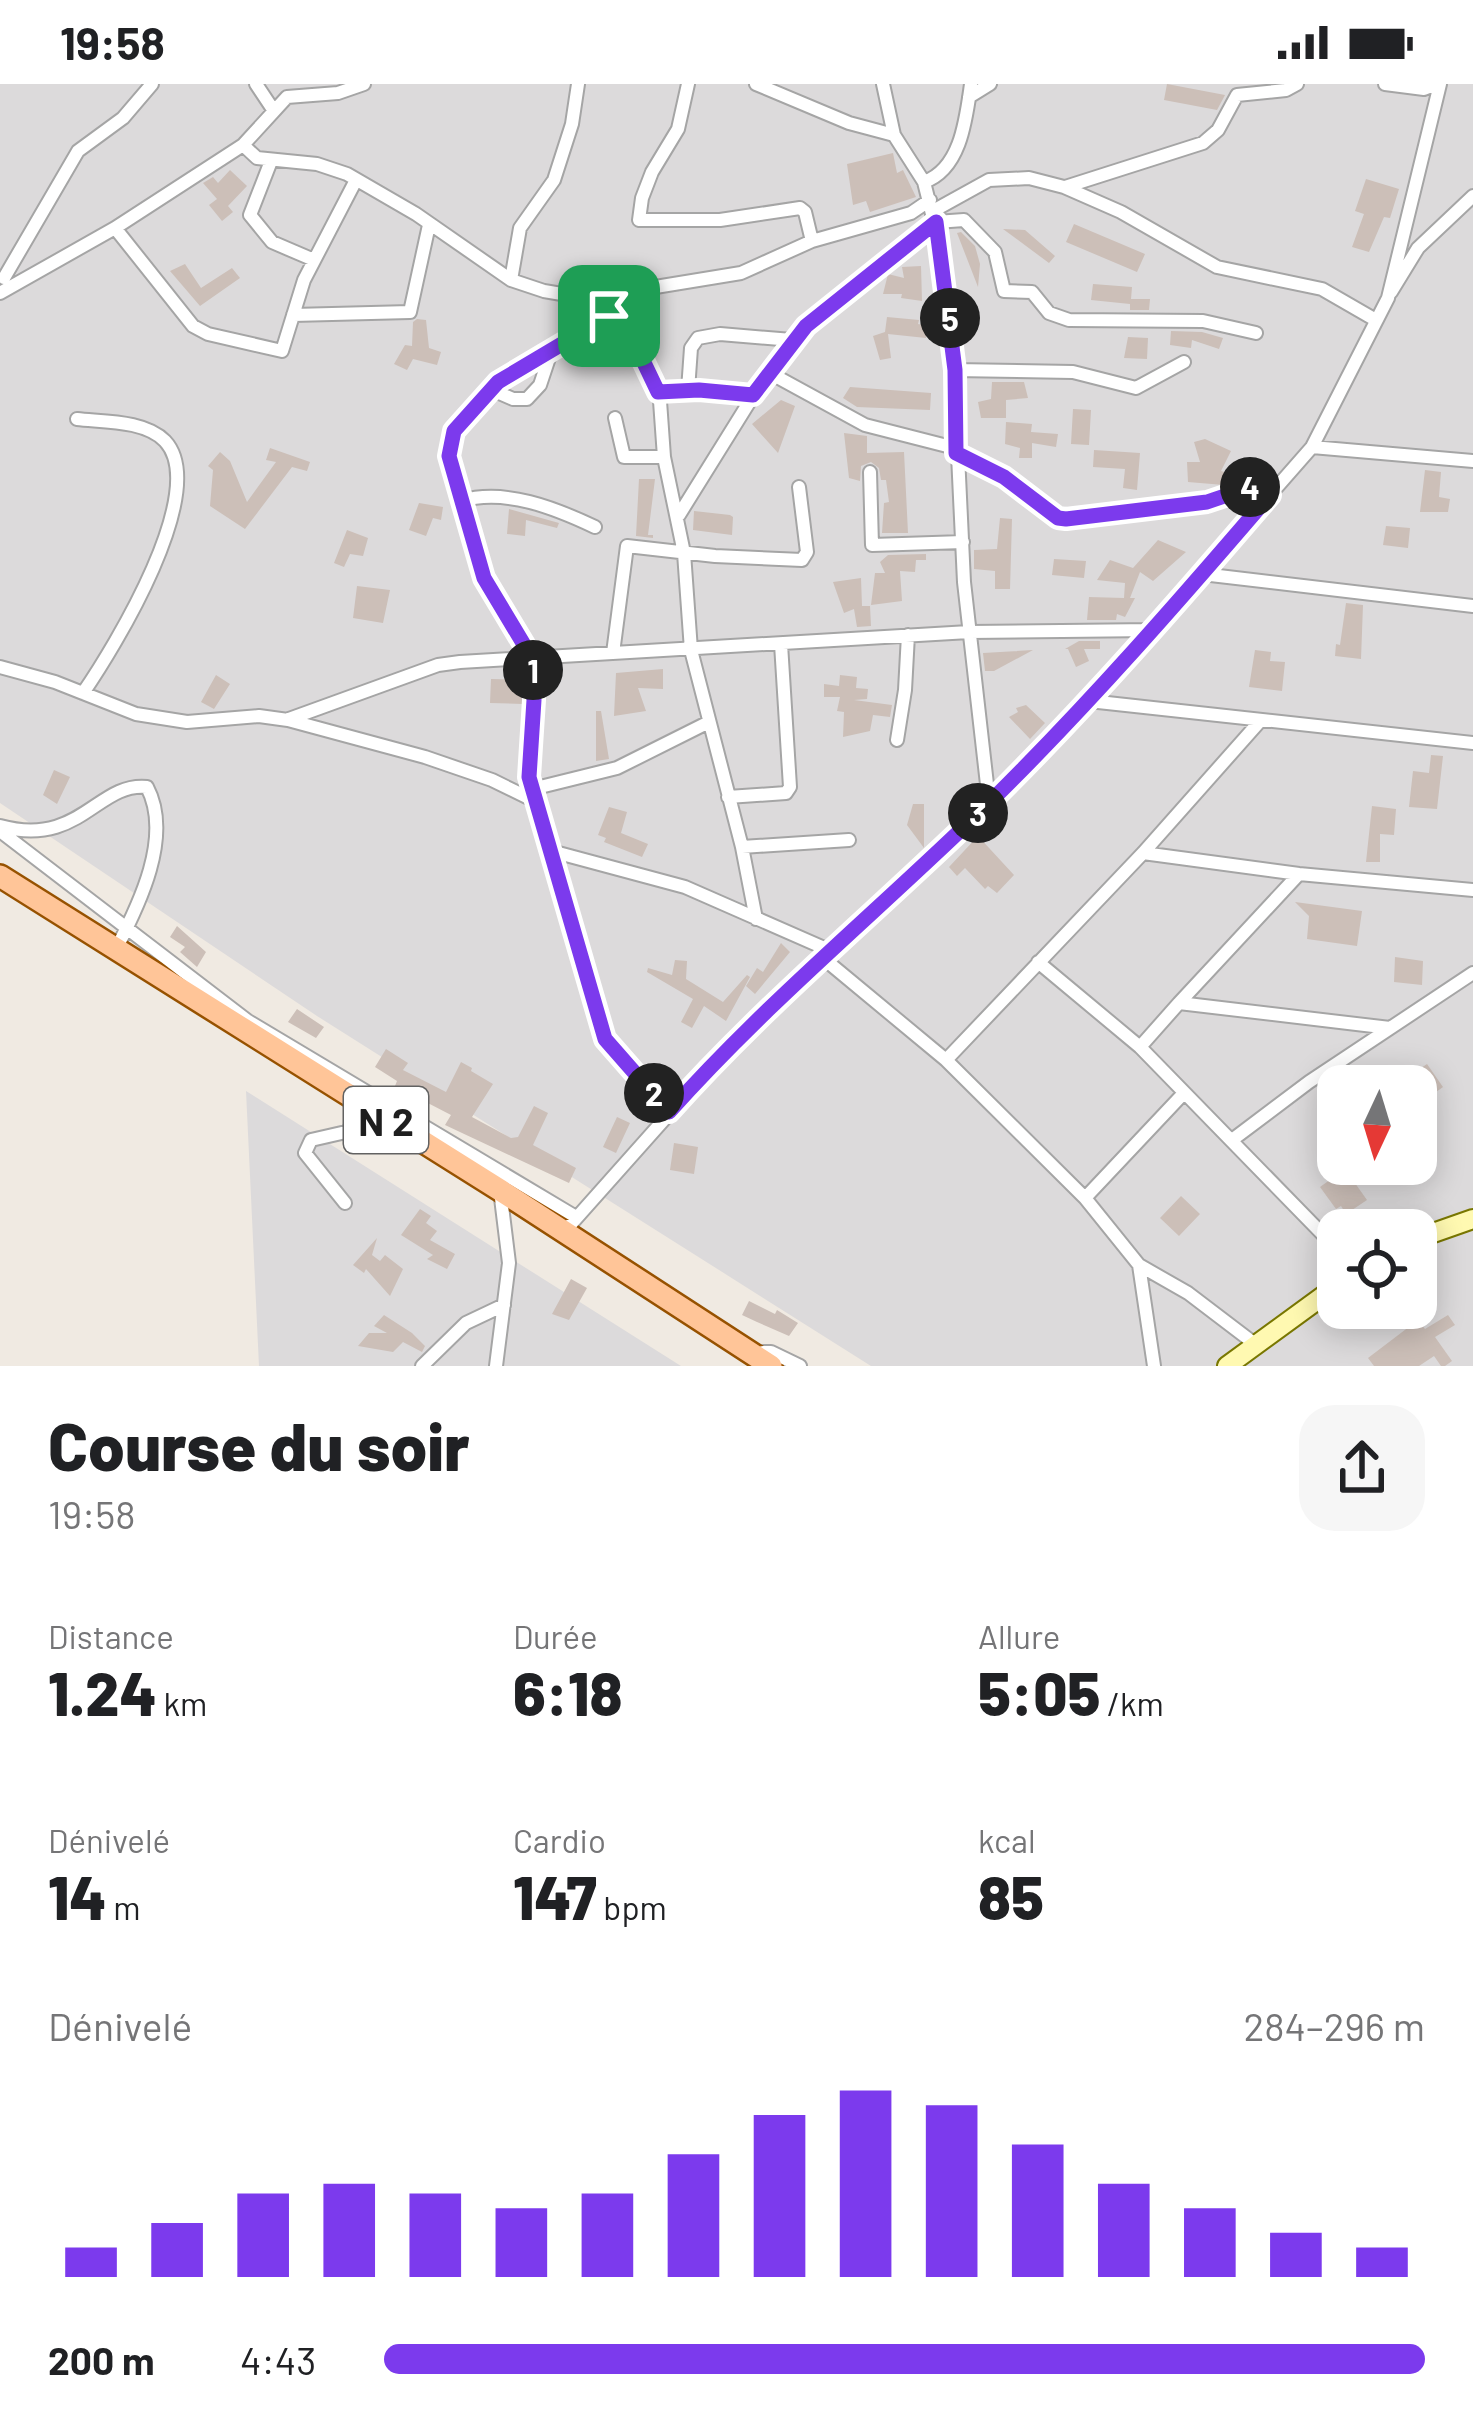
<!DOCTYPE html>
<html lang="fr">
<head>
<meta charset="utf-8">
<style>
  body { margin:0; font-family:Barlow,sans-serif; background:#f6f6f6; color:#202124; height:100vh; display:flex; flex-direction:column; font-size:45px; white-space:nowrap }
  * { box-sizing:border-box; margin:0 }
  p { font-size:39px; color:#757577 }
  .icon { flex:none; width:66px; height:66px; fill:none; stroke:currentColor; stroke-width:2; stroke-linecap:round; stroke-linejoin:round }
  .map { position:relative; height:1282px; overflow:hidden }
  .side { display:flex; flex-direction:column; background:#fff; flex:1 }
  .side>* { flex:none }
  .needle { width:78px; rotate:184deg }
  .fabs { position:absolute; left:1317px; top:981px; display:grid; gap:24px }
  .fabs a { display:grid; place-items:center; width:120px; height:120px; border-radius:24px; background:#fff; box-shadow:0 6px 30px #0003; font-size:60px }
  .pin { position:absolute; display:grid; place-items:center; width:102px; height:102px; color:#fff; margin:-51px; border-radius:24px; box-shadow:0 6px 18px #0006 }
  .km { position:absolute; width:60px; height:60px; margin:-30px; border-radius:50%; background:#222; color:#fff; font-size:33px; line-height:60px; text-align:center }
  .round { display:grid; place-items:center; flex:none; width:126px; height:126px; border-radius:36px; background:#f6f6f6 }
  .summary { display:flex; align-items:center; justify-content:space-between; height:204px; padding:0 48px }
  h1 { font-size:66px; font-weight:800; line-height:90px }
  .stats { display:grid; grid-template-columns:repeat(3,1fr); gap:18px; height:204px; padding:12px 48px }
  .stats div { display:grid; align-content:center }
  .stats b { font-size:60px; font-weight:800 }
  .stats small { font-size:33px; font-weight:400 }
  .stats p { font-size:33px }
  .chart { height:336px; padding:24px 48px }
  .chart p { display:flex; justify-content:space-between }
  .chart svg { width:100%; height:216px; margin-top:12px; stroke:#7c3aed; stroke-width:6 }
  ul { padding:0 48px; list-style:none; font-size:39px }
  li { display:grid; grid-template-columns:192px 144px 1fr; align-items:center; height:90px }
  li i { height:30px; border-radius:15px; background:#7c3aed }
  .status { display:flex; justify-content:space-between; align-items:center; height:84px; padding:0 60px; background:#fff; direction:ltr }
  .status svg { height:33px; fill:currentColor }
  .map>svg:first-child { display:block }
  .residential { fill:#dcdadb; fill-rule:evenodd }
  .building { fill:#ccbfb8 }
  .lines { fill:none; stroke-linecap:round; stroke-linejoin:round }
  .street-casing { stroke:#a5a5a5; stroke-width:16 }
  .secondary-casing { stroke:#797700; stroke-width:22 }
  .primary-casing { stroke:#975200; stroke-width:26 }
  .street { stroke:#fff; stroke-width:12 }
  .secondary { stroke:#fff9b1; stroke-width:18 }
  .primary { stroke:#ffc598; stroke-width:21 }
  .route-casing { stroke:#fff; stroke-width:24 }
  .route { stroke:#7c3aed; stroke-width:15 }
  .labels { text-anchor:middle; dominant-baseline:central; stroke-width:10; stroke-linejoin:round; paint-order:stroke }
  .shield { fill:#fff; stroke:#626262; stroke-width:3 }
  .shield-label { font-size:39px; font-weight:bold; fill:#1e1e1e }
</style>
</head>
<body>
<div class="status"><b>19:58</b><svg viewBox="0 0 49 12"><path d="M0 12V9h3v3zM5 12V6h3v6zM10 12V3h3v9zM15 12V0h3v12zM26 1h20v11H26zM47 4h2v5h-2z"/></svg></div>
<div class="map">
<svg width="1473" height="1282" viewBox="0 0 1473 1282">
  <rect width="100%" height="100%" fill="#f0eae2"/>
  <!-- residential -->
  <path class="residential" d="M0,0H1473V1282H871L317,932L0,719ZM1338,1002H1416V1080H1338ZM1338,1146H1416V1224H1338Z
    M246,1007L681,1282H259Z"/>
  <!-- building -->
  <path class="building" d="M1167,0L1225,11L1224,13L1217,26L1164,16Z
    M893,69L897,89L903,86L916,113L870,128L866,117L853,121L847,80Z
    M230,86L247,102L228,122L233,128L222,137L209,121L217,115L203,99L213,93L218,99Z
    M1366,95L1399,105L1390,134L1384,133L1369,168L1352,163L1364,130L1355,127Z
    M1074,140L1145,170L1137,188L1066,158Z
    M1003,145L1025,146L1055,172L1049,179Z
    M961,148L975,162L980,180L978,203L957,149Z
    M185,180L201,204L232,184L240,194L200,222L170,187Z
    M921,182L922,217L901,214L902,210H883L888,190L904,194L902,183Z
    M1093,200L1132,203L1131,215H1150L1149,226H1130V220L1091,216Z
    M887,233L919,236L918,240L928,242L926,254L888,250L891,274L880,276L873,252L885,248Z
    M417,235L426,236L429,264L441,268L437,281L413,275L407,286L394,280L405,261L412,262L413,238Z
    M1171,247L1202,248L1223,254L1219,265L1192,256L1191,264L1170,261Z
    M1128,253L1148,254L1147,275L1124,274Z
    M992,298H1024L1028,314L1006,316V334H981L978,318L991,315Z
    M850,303L931,309L930,326L857,323L843,314Z
    M781,316L795,322L778,369L752,340Z
    M1073,325L1091,326L1089,361L1071,360Z
    M1006,338L1032,340L1031,348L1058,350L1056,363L1032,359V374H1019L1020,364L1005,360Z
    M844,349L867,352V369L904,368L908,449H882L884,419L889,418L886,396H881L879,384L871,378L861,382L860,397L849,394Z
    M1205,355L1231,367L1221,387L1238,392L1237,397L1224,401L1188,398L1187,378H1200L1194,358Z
    M270,364L310,378L307,387L292,383L245,445L210,422L213,386L208,382L220,368L230,377L247,418L276,378L266,376Z
    M1094,366L1140,369L1137,406L1123,404L1125,385L1093,383Z
    M1425,386L1441,388L1439,413L1450,415L1448,428H1420Z
    M639,395H655L648,451H653V454L636,452Z
    M419,419L443,423L441,436L433,434L426,452L409,446Z
    M509,425L559,439L557,444L526,436L525,452L507,450Z
    M694,427L730,431L733,433L732,451L693,446Z
    M1000,434L1012,435L1010,505H995V487L974,485V466L997,465Z
    M1386,442L1410,444L1408,464L1383,461Z
    M347,446L368,454L363,472L350,470L344,483L334,479Z
    M1158,456L1186,468L1153,497L1140,488L1130,514H1135L1125,533L1117,530L1116,536H1087L1089,513L1124,514L1125,499L1097,496L1110,476L1133,484Z
    M926,470V476H916L915,488L900,487L902,517L871,521L875,489H885L880,478L888,471Z
    M1054,475L1086,477L1084,494L1052,491Z
    M861,494L862,522H870L871,542L857,543L854,525L844,529L833,498Z
    M357,502L390,506L383,539L353,534Z
    M1346,519L1363,521L1361,575L1335,572L1336,560L1340,561Z
    M1100,557V565H1084L1089,577L1076,583L1068,565H1065L1079,557Z
    M1033,566L994,587H985L983,569Z
    M1255,566L1271,568L1270,577L1285,578L1282,607L1249,603Z
    M663,585V605L638,604L646,627L614,632L616,589Z
    M216,591L230,600L214,625L201,618Z
    M840,591L857,593L856,604L868,605L867,615L854,616L892,621L890,633L873,631L870,647L843,653L844,628L837,627L840,613H824V600L839,602Z
    M491,595L523,596V620L490,619Z
    M1026,621L1045,639L1030,655L1009,633L1018,628L1016,624Z
    M596,627H601L609,675L596,677Z
    M1431,671L1443,672L1437,725L1409,723L1413,687L1429,689Z
    M54,686L70,693L57,720L43,711Z
    M913,720H924V764L907,741Z
    M1372,722L1396,725L1394,751L1380,750V778H1366Z
    M609,723L627,728L621,749L648,760L642,773L604,758L606,754L598,751Z
    M978,752L1014,791L997,809L988,802L985,805L965,784L957,792L949,783Z
    M1295,818L1362,827L1357,862L1307,855L1309,832Z
    M177,842L206,868L197,883L180,868L185,863L170,853Z
    M781,859L790,868L755,910L746,902L757,884L763,888Z
    M1395,873L1423,877L1422,901L1394,898Z
    M675,876L687,877L686,895L723,918L747,891L750,893L726,937L704,922L692,944L681,938L693,915L647,888L648,884L672,891Z
    M297,925L324,943L316,954L288,938Z
    M386,965L408,979L403,986L446,1008L461,978L472,984L471,987L493,1000L472,1033L511,1054L518,1053L534,1022L548,1029L533,1061L576,1084L569,1099L445,1041L451,1031L395,1002L397,997L375,983Z
    M1427,980L1443,1003L1425,1016L1409,992Z
    M617,1033L630,1039L616,1069L603,1063Z
    M674,1059L698,1063L694,1090L670,1086Z
    M1345,1085L1367,1116L1346,1130L1341,1122L1336,1125L1320,1103Z
    M1181,1112L1200,1130L1179,1152L1160,1134Z
    M420,1125L431,1132L426,1139L437,1147L430,1156L455,1170L447,1185L427,1175L433,1171L401,1151Z
    M377,1154L372,1171L380,1177L385,1171L403,1185L390,1212L366,1185L364,1189L353,1181Z
    M571,1195L587,1204L569,1236L552,1230Z
    M749,1217L775,1230L777,1226L798,1239L789,1252L757,1238L742,1231Z
    M384,1231L412,1249L425,1262L422,1268L403,1258L393,1268L358,1262L369,1249H387L374,1242Z
    M1448,1231L1455,1241L1435,1253L1452,1277L1445,1282H1441L1434,1272L1419,1282H1374L1368,1274L1418,1236L1425,1245Z"/>
  <g class="lines">
    <defs>
      <path id="street" d="M256,0L274,27
        M688,0L678,45L652,88L642,114L639,136H720L800,124L805,128L812,157
        M756,0L849,39L894,51
        M883,0L894,51L924,98L943,174L954,286L964,498L989,718
        M1385,0L1424,5L1437,0
        M969,13L990,0
        M243,61L257,74L317,80L347,90L416,130L511,196L544,207L591,215L609,232
        M271,77L250,131L272,158L314,176
        M924,98C961,85 966,35 971,0
        M1065,103L1203,59L1218,46L1237,11L1286,6L1297,0
        M933,127L989,96L1029,94L1064,103L1121,128L1217,183L1322,205L1374,235
        M115,144L193,242L208,250L282,267L304,196L356,96
        M4,194L78,67L123,34L152,0
        M511,196L520,144L554,96L572,40L578,0
        M1391,208L1418,164L1473,112
        M0,209L115,144L243,61L287,13L338,9L364,0
        M293,231L410,228L429,141
        M954,286L1073,288L1136,304L1184,278
        M768,288L865,341L955,364
        M490,305L513,315H527L540,301L551,268
        M688,306L691,264L698,254L720,250L792,256
        M658,308L699,306L753,311
        M615,334L624,373H664
        M77,335C103,338 145,336 165,357C211,406 114,564 83,609
        M1312,363L1388,214L1440,0
        M955,369L982,380L1066,435L1207,418L1254,402L1270,411
        M870,388L872,461L963,458
        M461,417C505,404 555,424 595,443
        M679,431L768,288L805,242L922,146L936,138L964,136L995,168L1004,207L1032,208L1049,229L1069,236L1203,237L1256,249
        M1202,490L1473,522
        M613,569L627,462L715,472L802,476L807,468L799,403
        M0,583L55,598L136,630L187,638L259,632L288,636L425,673L492,696L535,717L606,955L669,1027
        M1089,617L1473,659
        M289,635L438,581L460,578L969,548L1153,546
        M897,656L905,606L908,551
        M532,705L617,684L709,638
        M728,713L786,709L790,703L781,560
        M535,717L529,693L534,616L532,574L483,493L451,383V358L454,347L478,318L509,289L609,232L631,227
        M0,742C80,764 97,698 147,703C173,752 139,821 116,865
        M0,747L248,937L576,1133
        M742,763L849,756
        M551,767L685,803L831,867
        M1143,769L1299,790L1473,806
        M1299,790L1179,919L1390,944
        M756,835L742,763L691,566L684,469L664,373L660,317L634,253L631,207L741,189L812,157L911,129L930,116
        M823,874L946,976
        M1038,878L1140,963L1338,1166
        M1140,963L1179,919
        M1232,1056L1309,998L1473,889
        M1085,1114L1183,1010
        M345,1119L305,1069L311,1056L346,1048L373,1028
        M564,1148L742,948L989,718L1089,617L1312,363L1473,377
        M1139,1181L1188,1209L1255,1260
        M759,1273L763,1268H771L800,1282
        M422,1282L466,1239L504,1221
        M496,1282L509,1179L500,1106
        M1154,1282L1139,1181L1085,1114L946,976L1143,769L1261,636"/>
      <path id="secondary" d="M1416,1155L1473,1135
        M1227,1282L1338,1201"/>
      <path id="primary" d="M0,792L500,1106L771,1282"/>
    </defs>
    <!-- street casing -->
    <use href="#street" class="street-casing"/>
    <!-- secondary casing -->
    <use href="#secondary" class="secondary-casing"/>
    <!-- primary casing -->
    <use href="#primary" class="primary-casing"/>
    <!-- street -->
    <use href="#street" class="street"/>
    <!-- secondary -->
    <use href="#secondary" class="secondary"/>
    <!-- primary -->
    <use href="#primary" class="primary"/>
  </g>
  <g class="lines">
    <defs>
      <path id="route" d="M936,138L955,286L956,369L1004,393L1058,434L1066,435L1207,418L1254,402L1270,411C1180,516 1090,619 992,716C885,821 769,916 669,1028L605,955L529,693L534,616L532,574L484,494L449,372L454,347L498,298L609,232L631,227L637,264L658,308L699,306L753,311L806,242Z"/>
    </defs>
    <!-- route casing -->
    <use href="#route" class="route-casing"/>
    <!-- route -->
    <use href="#route" class="route"/>
  </g>
  <g class="labels">
    <!-- shield labels -->
    <rect class="shield" x="344" y="1003" width="84" height="66" rx="9"/>
    <g class="shield-label">
      <text x="386" y="1036">N 2</text>
    </g>
  </g>
</svg>
<div class="fabs">
<a><svg class="needle" viewBox="-14 -14 28 28"><path d="M0-13l5 13h-10z" fill="#e53935"/><path d="M0 13l5-13h-10z" fill="#757577"/></svg></a>
<a><svg class="icon" aria-label="locate" viewBox="0 0 24 24"><circle cx="12" cy="12" r="6"/><path d="M12 2v4M12 18v4M2 12h4M18 12h4"/></svg></a>
</div>
<div class="pin" style="left:609px;top:232px;background:#1e9e55"><svg class="icon" aria-label="arrive" viewBox="0 0 24 24"><path d="M6 21V4h12l-3 4 3 4H6"/></svg></div>
<b class="km" style="left:533px;top:586px">1</b>
<b class="km" style="left:654px;top:1009px">2</b>
<b class="km" style="left:978px;top:729px">3</b>
<b class="km" style="left:1250px;top:403px">4</b>
<b class="km" style="left:950px;top:234px">5</b>
</div>
<section class="side">
<div class="summary"><div><h1>Course du soir</h1><p>19:58</p></div><a class="round"><svg class="icon" aria-label="share" viewBox="0 0 24 24"><path d="M12 15V3M7 8l5-5 5 5M5 13v7h14v-7"/></svg></a></div>
<div class="stats">
<div><p>Distance</p><b>1.24<small> km</small></b></div>
<div><p>Durée</p><b>6:18</b></div>
<div><p>Allure</p><b>5:05<small> /km</small></b></div>
</div>
<div class="stats">
<div><p>Dénivelé</p><b>14<small> m</small></b></div>
<div><p>Cardio</p><b>147<small> bpm</small></b></div>
<div><p>kcal</p><b>85</b></div>
</div>
<div class="chart"><p><span>Dénivelé</span>284–296 m</p>
<svg viewBox="0 0 160 44" preserveAspectRatio="none"><path d="M5 44V38M15 44V33M25 44V27M35 44V25M45 44V27M55 44V30M65 44V27M75 44V19M85 44V11M95 44V6M105 44V9M115 44V17M125 44V25M135 44V30M145 44V35M155 44V38"/></svg>
</div>
<ul>
<li><b>200 m</b>4:43<i style="width:100%"></i></li>
</ul>
</section>
</body>
</html>
